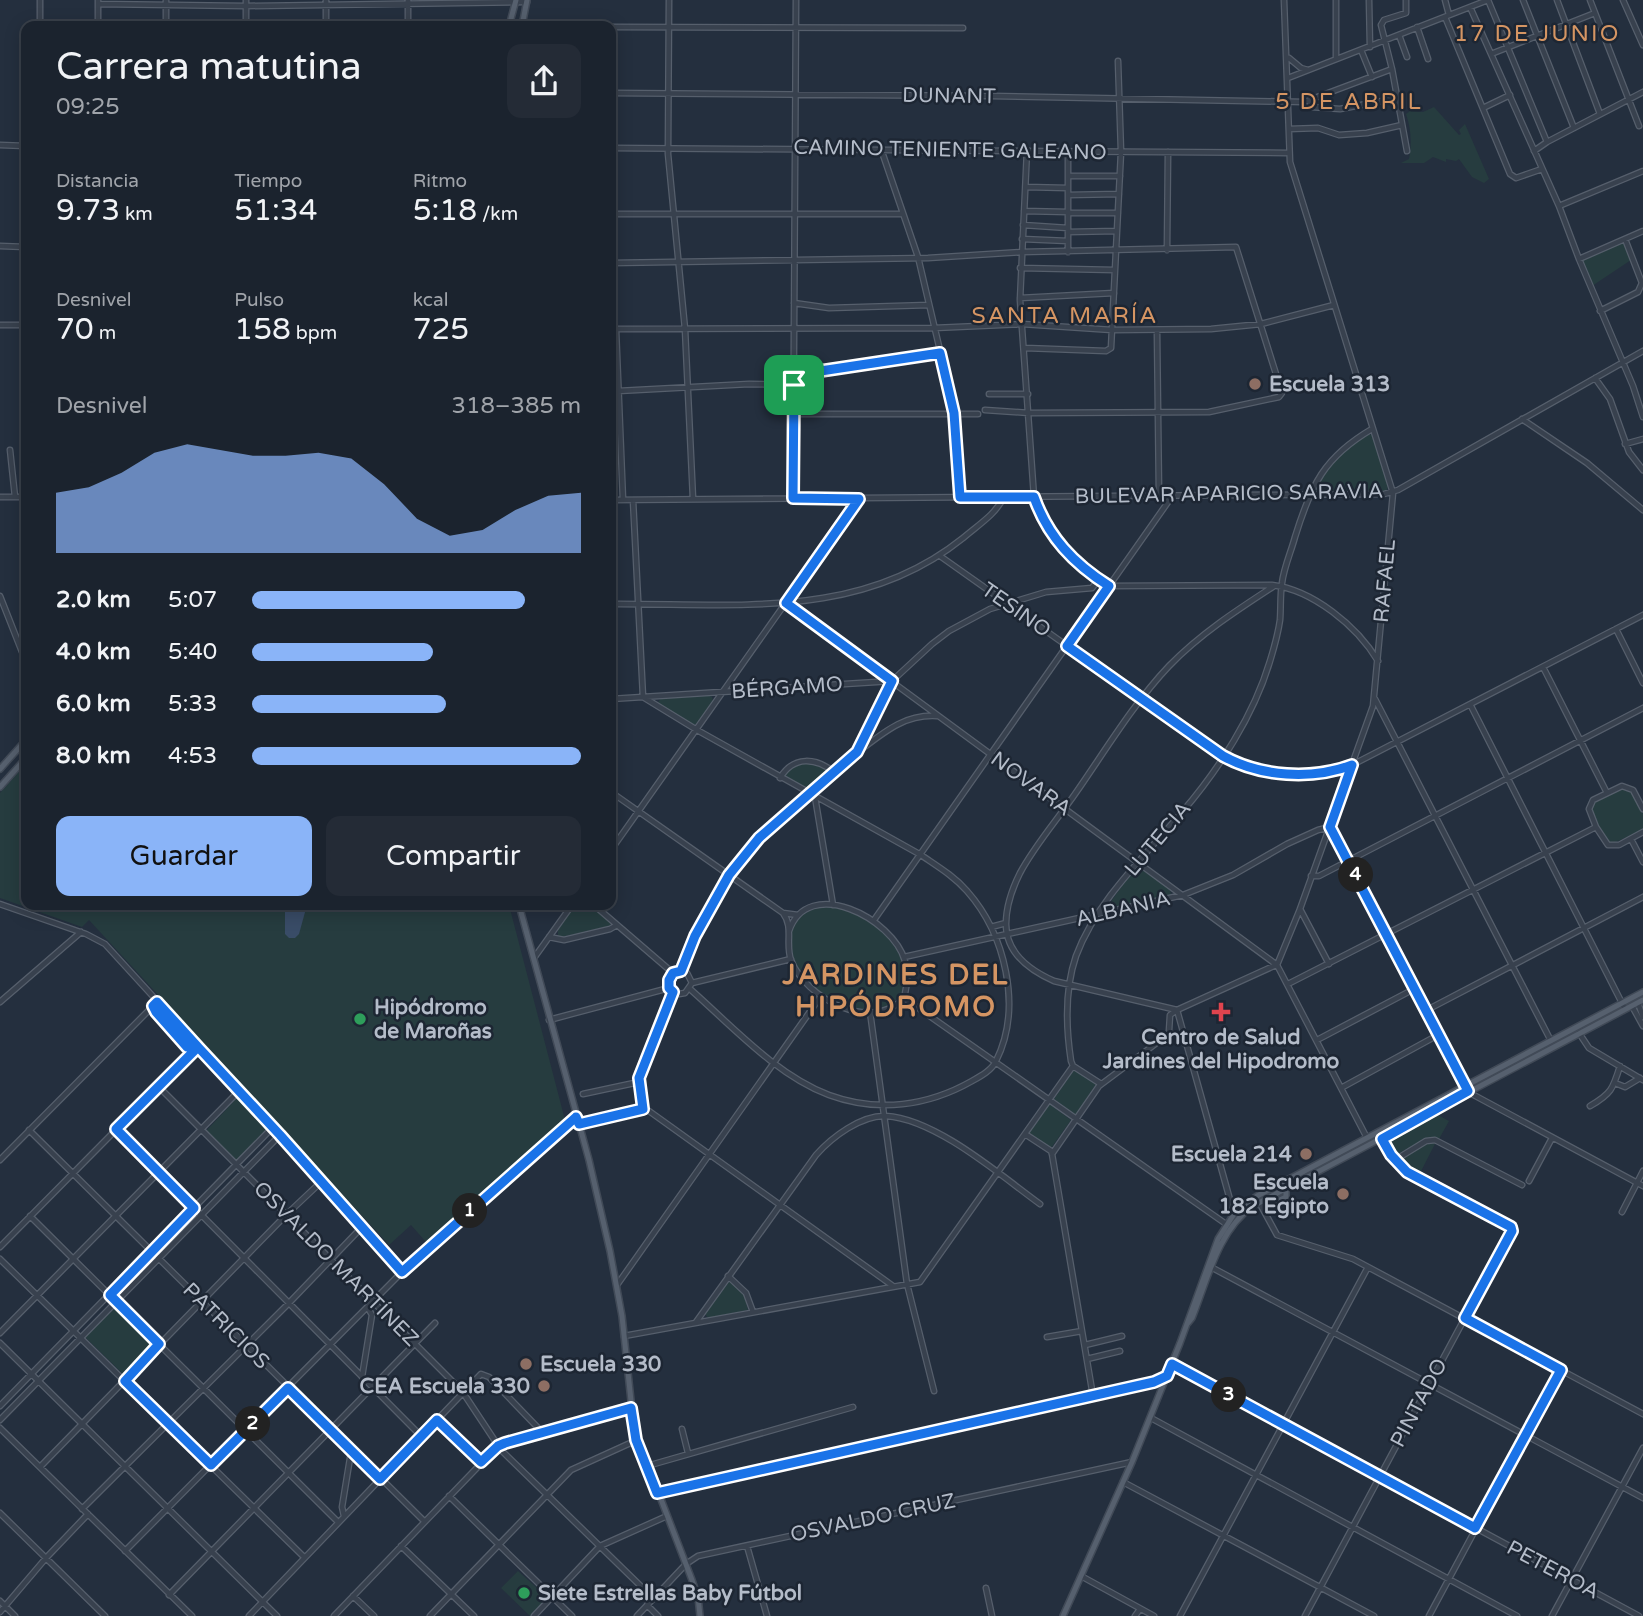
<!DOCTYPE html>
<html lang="es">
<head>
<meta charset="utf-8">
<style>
  body { margin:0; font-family:"Varela Round",sans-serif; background:#242b36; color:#f1f3f6; height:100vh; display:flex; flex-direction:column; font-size:26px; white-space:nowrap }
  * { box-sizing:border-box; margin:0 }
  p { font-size:23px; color:#a0a4aa }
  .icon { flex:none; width:38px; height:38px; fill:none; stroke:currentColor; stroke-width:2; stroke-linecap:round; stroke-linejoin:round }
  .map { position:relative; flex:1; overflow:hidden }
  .panel { position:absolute; left:21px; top:21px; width:595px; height:889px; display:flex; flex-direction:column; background:#1b232e; border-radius:14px; box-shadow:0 4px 18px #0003,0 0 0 2px #39404a }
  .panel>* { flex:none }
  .pin { position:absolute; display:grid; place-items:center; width:60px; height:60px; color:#fff; margin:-30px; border-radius:14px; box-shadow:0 4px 10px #0006 }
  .km { position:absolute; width:35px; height:35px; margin:-18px; border-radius:50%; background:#222; color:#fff; font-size:19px; line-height:35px; text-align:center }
  .round { display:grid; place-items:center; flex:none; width:74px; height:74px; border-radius:14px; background:#242b36 }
  .headline { display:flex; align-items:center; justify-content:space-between; height:119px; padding:0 35px }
  h1 { font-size:38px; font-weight:600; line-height:52px }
  .figures { display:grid; grid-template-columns:repeat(3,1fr); gap:10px; height:119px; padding:7px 35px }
  .figures div { display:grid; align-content:center }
  .figures b { font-size:30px; font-weight:600 }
  .figures small { font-size:19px; font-weight:400 }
  .figures p { font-size:19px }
  .chart { height:196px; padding:14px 35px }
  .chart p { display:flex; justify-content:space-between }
  .chart svg { width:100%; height:126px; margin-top:7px; fill:#8ab4f8; opacity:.7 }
  .action { display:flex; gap:14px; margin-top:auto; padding:14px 35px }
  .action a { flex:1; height:80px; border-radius:14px; background:#8ab4f8; color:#111; font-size:28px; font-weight:600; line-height:80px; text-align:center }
  .action a+a { background:#242b36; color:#f1f3f6 }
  ul { padding:0 35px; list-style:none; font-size:23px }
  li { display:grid; grid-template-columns:112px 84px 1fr; align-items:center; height:52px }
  li i { height:18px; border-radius:9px; background:#8ab4f8 }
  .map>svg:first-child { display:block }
  .green { fill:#263c3f }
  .water { fill:#394c67 }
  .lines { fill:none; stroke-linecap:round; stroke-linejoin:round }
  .minor-casing { stroke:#565f6c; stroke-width:7 }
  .major-casing { stroke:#414a57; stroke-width:8 }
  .minor { stroke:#38414e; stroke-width:4.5 }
  .major { stroke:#56606e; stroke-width:5 }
  .route-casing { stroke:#fff; stroke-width:14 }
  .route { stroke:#1a73e8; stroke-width:9 }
  .education-dot { fill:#8d6e63; stroke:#1d2633; stroke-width:2.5 }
  .health-dot { fill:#e0444e; stroke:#1d2633; stroke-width:2.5 }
  .leisure-dot { fill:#2e9e5b; stroke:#1d2633; stroke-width:2.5 }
  .labels { text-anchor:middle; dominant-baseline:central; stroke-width:5; stroke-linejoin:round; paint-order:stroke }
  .street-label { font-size:21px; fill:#b4bcc9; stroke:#1d2633 }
  .poi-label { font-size:21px; font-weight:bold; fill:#b4bcc9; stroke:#1d2633; text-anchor:start }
  .neighbourhood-label { font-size:23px; letter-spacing:2px; fill:#d59563; stroke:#1d2633 }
  .district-label { font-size:28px; font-weight:bold; letter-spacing:2px; fill:#d59563; stroke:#1d2633 }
</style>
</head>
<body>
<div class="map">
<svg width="1643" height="1616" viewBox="0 0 1643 1616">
  <rect width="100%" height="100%" fill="#242f3e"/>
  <!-- green -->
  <path class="green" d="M1434,107L1459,135L1461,134L1459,130L1465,124L1489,179L1484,183L1472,177L1459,159L1456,161L1446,159V162L1433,157L1424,163H1401L1409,159C1412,144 1411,128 1406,114L1410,111L1423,112Z
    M1623,242L1631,260L1592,286L1582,259Z
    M1367,434L1373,435L1388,486L1387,490L1381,492L1316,491C1317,466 1349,447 1367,434Z
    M707,695L712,697L713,701L696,724H692L657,704L661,698Z
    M814,762L827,771C824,779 814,787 807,789L786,776V773L794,765Z
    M26,764V905H509L565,1120L426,1242L411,1225L389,1245L89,920L82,927L0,898V793Z
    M1621,788L1632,792L1643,814V830L1611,844L1605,839L1591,811L1594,802Z
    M1138,867L1170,889L1171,895L1111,908L1110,903L1134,869Z
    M575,905H591L611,922L610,926L561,937L558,936V929Z
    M821,907C839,906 856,911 871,921C902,939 927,1002 874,1009C815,1017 748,925 821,907Z
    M1074,1070L1096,1084L1076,1115L1054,1099Z
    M237,1098L242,1099L267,1129L236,1162L206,1131Z
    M1049,1104L1071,1120L1051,1148L1028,1134Z
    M1436,1114L1449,1121L1439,1139H1426L1395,1155L1387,1142Z
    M1433,1141L1436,1142L1418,1177L1399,1162V1159Z
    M729,1282H733L744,1294L748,1310L708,1318L705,1314L707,1311Z
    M117,1306L155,1342V1345L127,1375H124L85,1337Z
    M518,1571L548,1598L530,1616L501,1588Z"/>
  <!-- water -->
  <path class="water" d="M285,905H307L299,934L295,938H289L285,934Z"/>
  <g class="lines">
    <defs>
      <path id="minor" d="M98,0V26
        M166,0V26
        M246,0V26
        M326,0V26
        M669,0L668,154L685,329L693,499
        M1336,0V59
        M1369,0L1370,47
        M1406,0V13L1384,20L1381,25L1392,69L1407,151
        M1445,0L1449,15
        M1488,0L1547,142
        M1523,0L1574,128
        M1557,0L1600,114
        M1590,0L1639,126
        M1623,0L1643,45
        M408,1V26
        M98,4L246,6L527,2
        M1470,7L1559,206L1579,259L1633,386L1643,417
        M1445,17L1510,174L1516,178L1542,169
        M40,26V0
        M522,26H547
        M611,27L963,28
        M1417,27L1428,59
        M1399,35L1407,57
        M1361,50L1372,77
        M1491,54L1595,13
        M1289,58L1301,68L1308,70
        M1288,78L1488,0
        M611,93L992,96L1304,102L1392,69
        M1309,101L1312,107L1340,109L1398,98
        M1483,108L1510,95
        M1289,129L1318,128L1339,135L1367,133L1402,125
        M0,145L26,146
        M611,148L1289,153
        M881,149L918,257L950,393L954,413L960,497
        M1027,150L1020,300L1034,497L1046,526L1071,558L1109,586L1272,585C1313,590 1357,626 1378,661
        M1534,151L1547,142L1643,92
        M1068,176H1120
        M1026,187L1068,188
        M1068,195L1119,194
        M1559,206L1643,171
        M1024,211L1068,212
        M1068,213H1118
        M611,214H902
        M1023,225L1068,228
        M1068,232L1117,231
        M1022,239L1068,241
        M0,246L26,247
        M1167,250L1168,152
        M1068,252V151
        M1579,259L1643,231
        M611,263L928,258L1022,252L1236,247L1282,393L1279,397L1209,412L1029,413L985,410
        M1020,268L1115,270
        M1020,298L1114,293
        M794,303L829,308L929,305
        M1600,311L1638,292L1642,283L1625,239
        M0,325H26
        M611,329L934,328L1022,324L1112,330L1211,329L1261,324L1334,305
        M616,329L623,500
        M1157,331L1159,496
        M1025,348L1106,351L1111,348L1121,152L1118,61
        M795,375L940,353
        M1595,378L1610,399L1629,452L1643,470
        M618,391L749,384L794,385
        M989,394H1028
        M794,414H978
        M1522,419L1587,463L1643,510
        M1625,444L1643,439
        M10,450L15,497
        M0,497H26
        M793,498L796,0
        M611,500L1384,494L1398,490L1643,351
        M633,500L643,697L697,730L921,855C937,866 954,876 967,891C1005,934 1023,1007 996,1061C992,1070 981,1076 972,1081C928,1106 878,1113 829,1095C776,1075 732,1026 690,989
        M940,556L1223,756C1261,777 1312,780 1352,765L1643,615
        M0,596L26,662
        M785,603L1277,965L1367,1138
        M611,604C735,603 860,621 963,538C978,525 995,515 1004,497
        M1616,629L1643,683
        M1543,667L1607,793
        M611,699L892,681L932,644L949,631L990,609L1046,592L1092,588L1099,579
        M1375,699L1550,1039
        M1470,704L1625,1009
        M858,752C883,733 904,714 937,716
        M780,778C794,755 816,758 834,772
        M611,792L783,913L798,915
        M815,797L833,905
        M1643,809L1633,790L1622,786L1593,800L1589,809L1596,827L1608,845H1619L1643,832
        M1631,839L1643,862
        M611,850L859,499
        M1311,876H1319L1643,708
        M0,904L86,934L105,944L280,1135L402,1272
        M594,905L673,973
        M1300,909L1329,964
        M783,913C794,927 785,944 791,960C806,999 871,1033 904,998C907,985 909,973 905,961C893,918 808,875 789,931
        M874,920L1173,495
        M991,927L1006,923
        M549,937L564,940L610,929L617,925
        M904,957L1183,895L1233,875L1287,844L1318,830L1330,827L1470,1093L1643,1186
        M534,958L572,905
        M1277,965L1300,909L1373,706L1393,493L1290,162L1284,0
        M681,971L695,936L728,875L759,838L857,752L892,682
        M692,983L791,959
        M1288,984L1596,827
        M669,988L670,977L677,971L687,973L692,983
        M672,991L679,994L685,993L692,983
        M904,998L1226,1224
        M0,1002L81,932
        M1638,1003L1643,1017
        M153,1006L156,1012L187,1047H197
        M1632,1006L1643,1026
        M1177,1010L1054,981C1029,970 1006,953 1006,924C1006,907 1013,887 1020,873C1035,845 1057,820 1075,794C1105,751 1133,704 1169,666C1200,634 1237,610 1274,586
        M1177,1010L1234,1214
        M1425,1011L1643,897
        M870,1012L907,1284L934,1391
        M549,1020L669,988
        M1579,1033L1589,1048L1643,1080
        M1317,1040L1414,989
        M1185,1044L1169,1031L1170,1015L1177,1010L1276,965
        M1615,1083L1625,1087L1640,1078
        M1101,1084L1073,1066L1071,1061C1066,1028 1065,988 1076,956C1097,900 1145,856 1183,811C1219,769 1254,715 1270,661C1274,648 1278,634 1280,620C1281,607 1280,595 1282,583C1284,567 1291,552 1295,537C1311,485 1324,457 1372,429
        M158,1086L462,1391L501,1450L653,1598
        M1341,1088L1438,1035
        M583,1094L639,1082
        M1590,1106C1611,1094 1613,1089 1620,1066
        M643,1109L639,1078L673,992
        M579,1124L636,1110L649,1111L893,1286
        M116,1129L421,1436
        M29,1130L424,1521
        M1025,1134L1051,1151L1052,1154L1093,1396
        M1052,1154L1099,1086L1162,1039L1174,1037
        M0,1160L157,1002
        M1395,1160L1426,1141L1435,1140L1522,1185
        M1529,1181L1552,1138
        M1259,1202L1277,1235L1353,1259L1643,1414
        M1622,1212L1643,1171
        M30,1216L338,1522
        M0,1247L198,1047
        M0,1259L304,1557
        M1209,1266L1643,1498
        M728,1276L746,1293L753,1312
        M617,1285L821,996
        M696,1322L816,1155C832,1137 861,1115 886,1116C936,1119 1000,1175 1040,1204
        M0,1333L239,1091
        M624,1336L920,1282L1073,1066
        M1047,1337L1082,1331
        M0,1343L277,1616
        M1085,1345L1122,1336
        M1087,1359L1120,1351
        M1172,1364L1639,1616
        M362,1377L372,1315L368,1308
        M0,1406L273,1127
        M1151,1418L1517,1616
        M0,1420L280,1135
        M437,1420L481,1462
        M0,1428L192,1616
        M682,1429L688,1453
        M647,1466L853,1407
        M40,1467L287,1214L321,1182
        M1123,1482L1374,1616
        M658,1493L1154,1382L1167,1376
        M449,1496L572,1616
        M82,1509L289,1303L362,1227
        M0,1513L105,1616
        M344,1516L342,1507L351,1452
        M401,1546L474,1616
        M747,1546L767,1616
        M125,1551L402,1272L577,1117
        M1081,1576L1154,1616
        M986,1588L992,1616
        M169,1595L435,1323
        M353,1596L374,1616
        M0,1601L15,1616
        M647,1605L658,1616
        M0,1612L46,1558L88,1514
        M249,1616L481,1374L489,1377L542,1432
        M334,1616L498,1446L631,1407
        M430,1616L571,1470L637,1440
        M534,1616L600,1546L667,1516
        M637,1616L686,1564L698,1556L1132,1462
        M1135,1616L1140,1609
        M1180,1616L1368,1267
        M1305,1616L1512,1230L1511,1227L1407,1172L1399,1166L1382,1139
        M1429,1616L1561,1370
        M1552,1616L1643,1448"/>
      <path id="major" d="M509,26L516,0
        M522,26L527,0
        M0,769L26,740
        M0,787L26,758
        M519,905L589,1160L610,1251L622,1316L634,1429L692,1580L698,1597L700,1616
        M1264,1200L1274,1203L1286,1197V1187
        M1188,1323L1192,1318C1207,1281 1218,1230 1253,1206L1643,1000
        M1063,1616L1132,1462L1180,1343L1218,1239L1234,1214L1257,1196L1643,992"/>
    </defs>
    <!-- minor casing -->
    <use href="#minor" class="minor-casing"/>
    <!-- major casing -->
    <use href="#major" class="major-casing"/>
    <!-- minor -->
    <use href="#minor" class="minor"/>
    <!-- major -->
    <use href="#major" class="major"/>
  </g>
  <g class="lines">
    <defs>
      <path id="route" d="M794,385L793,498L859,499L786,603L892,681L857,752L759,838L729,875L695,936L681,971L673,973L669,980V988L673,992L639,1078L643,1109L579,1124L576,1117L402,1272L280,1135L198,1047H187L156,1012L153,1006L157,1002L198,1047L116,1129L194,1208L110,1295L159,1344L125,1381L211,1465L288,1388L380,1479L437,1420L481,1462L498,1446L505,1443L631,1408L636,1440L657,1493L1154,1382L1167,1376L1172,1364L1475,1528L1561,1370L1465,1318L1512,1231L1511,1227L1407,1172L1391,1155L1382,1139L1468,1091L1330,827L1352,765C1312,780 1261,777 1223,756L1067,646L1109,586C1074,564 1048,537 1034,497H960L954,413L940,353L794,375V385"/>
    </defs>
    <!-- route casing -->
    <use href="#route" class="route-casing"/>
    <!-- route -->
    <use href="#route" class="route"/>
  </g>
  <!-- markers -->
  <g class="education-dot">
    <circle cx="1255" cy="384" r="7"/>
    <circle cx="1306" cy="1154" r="7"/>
    <circle cx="1343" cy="1194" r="7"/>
    <circle cx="526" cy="1364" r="7"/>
    <circle cx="544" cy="1386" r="7"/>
  </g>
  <path class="health-dot" d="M1217.5 1001.5h7v7h7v7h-7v7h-7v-7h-7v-7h7z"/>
  <g class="leisure-dot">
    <circle cx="360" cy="1019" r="7"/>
    <circle cx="524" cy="1593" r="7"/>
  </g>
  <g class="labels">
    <!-- street labels -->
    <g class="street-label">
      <text transform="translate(949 96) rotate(1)">DUNANT</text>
      <text transform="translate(950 150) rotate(1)">CAMINO TENIENTE GALEANO</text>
      <text transform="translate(1229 494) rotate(-1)">BULEVAR APARICIO SARAVIA</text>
      <text transform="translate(1385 581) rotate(-85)">RAFAEL</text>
      <text transform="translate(1016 610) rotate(35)">TESINO</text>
      <text transform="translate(787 688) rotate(-4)">BÉRGAMO</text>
      <text transform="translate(1031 784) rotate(36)">NOVARA</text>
      <text transform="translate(1158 839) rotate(-50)">LUTECIA</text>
      <text transform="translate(1123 909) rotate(-13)">ALBANIA</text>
      <text transform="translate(336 1264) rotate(45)">OSVALDO MARTÍNEZ</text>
      <text transform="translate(226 1326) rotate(45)">PATRICIOS</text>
      <text transform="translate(1419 1403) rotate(-62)">PINTADO</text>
      <text transform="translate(873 1518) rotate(-12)">OSVALDO CRUZ</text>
      <text transform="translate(1553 1570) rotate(28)">PETEROA</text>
    </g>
    <!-- poi labels -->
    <g class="poi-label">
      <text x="1269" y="384">Escuela 313</text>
      <text x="374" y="1007">Hipódromo<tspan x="374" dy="24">de Maroñas</tspan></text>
      <text x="1221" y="1037" text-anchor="middle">Centro de Salud<tspan x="1221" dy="24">Jardines del Hipodromo</tspan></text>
      <text x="1292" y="1154" text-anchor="end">Escuela 214</text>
      <text x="1329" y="1182" text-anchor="end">Escuela<tspan x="1329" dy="24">182 Egipto</tspan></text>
      <text x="540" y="1364">Escuela 330</text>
      <text x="530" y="1386" text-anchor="end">CEA Escuela 330</text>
      <text x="538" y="1593">Siete Estrellas Baby Fútbol</text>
    </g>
    <!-- neighbourhood labels -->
    <g class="neighbourhood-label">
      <text x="1537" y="34">17 DE JUNIO</text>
      <text x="1349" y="102">5 DE ABRIL</text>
      <text x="1065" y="316">SANTA MARÍA</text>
    </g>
    <!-- district labels -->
    <g class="district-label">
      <text x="896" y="975">JARDINES DEL<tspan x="896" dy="32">HIPÓDROMO</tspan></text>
    </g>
  </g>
</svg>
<div class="pin" style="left:794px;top:385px;background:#1e9e55"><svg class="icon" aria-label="arrive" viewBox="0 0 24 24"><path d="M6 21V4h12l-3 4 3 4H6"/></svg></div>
<b class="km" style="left:470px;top:1211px">1</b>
<b class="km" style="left:253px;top:1424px">2</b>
<b class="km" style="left:1229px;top:1395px">3</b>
<b class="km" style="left:1356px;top:875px">4</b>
<section class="panel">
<div class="headline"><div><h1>Carrera matutina</h1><p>09:25</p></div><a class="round"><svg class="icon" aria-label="share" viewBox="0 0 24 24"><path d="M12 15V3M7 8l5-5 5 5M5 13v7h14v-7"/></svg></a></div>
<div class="figures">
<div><p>Distancia</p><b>9.73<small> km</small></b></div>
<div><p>Tiempo</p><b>51:34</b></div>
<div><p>Ritmo</p><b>5:18<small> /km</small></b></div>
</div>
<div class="figures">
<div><p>Desnivel</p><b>70<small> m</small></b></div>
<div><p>Pulso</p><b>158<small> bpm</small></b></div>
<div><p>kcal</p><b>725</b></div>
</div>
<div class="chart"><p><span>Desnivel</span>318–385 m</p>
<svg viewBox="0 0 160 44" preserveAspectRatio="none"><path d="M0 44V23L10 21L20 16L30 9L40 6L50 8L60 10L70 10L80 9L90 11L100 20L110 32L120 38L130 36L140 29L150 24L160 23V44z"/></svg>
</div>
<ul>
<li><b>2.0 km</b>5:07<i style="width:83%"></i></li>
<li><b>4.0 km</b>5:40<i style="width:55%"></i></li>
<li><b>6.0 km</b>5:33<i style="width:59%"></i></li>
<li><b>8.0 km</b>4:53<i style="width:100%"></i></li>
</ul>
<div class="action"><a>Guardar</a><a>Compartir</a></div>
</section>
</div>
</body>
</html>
